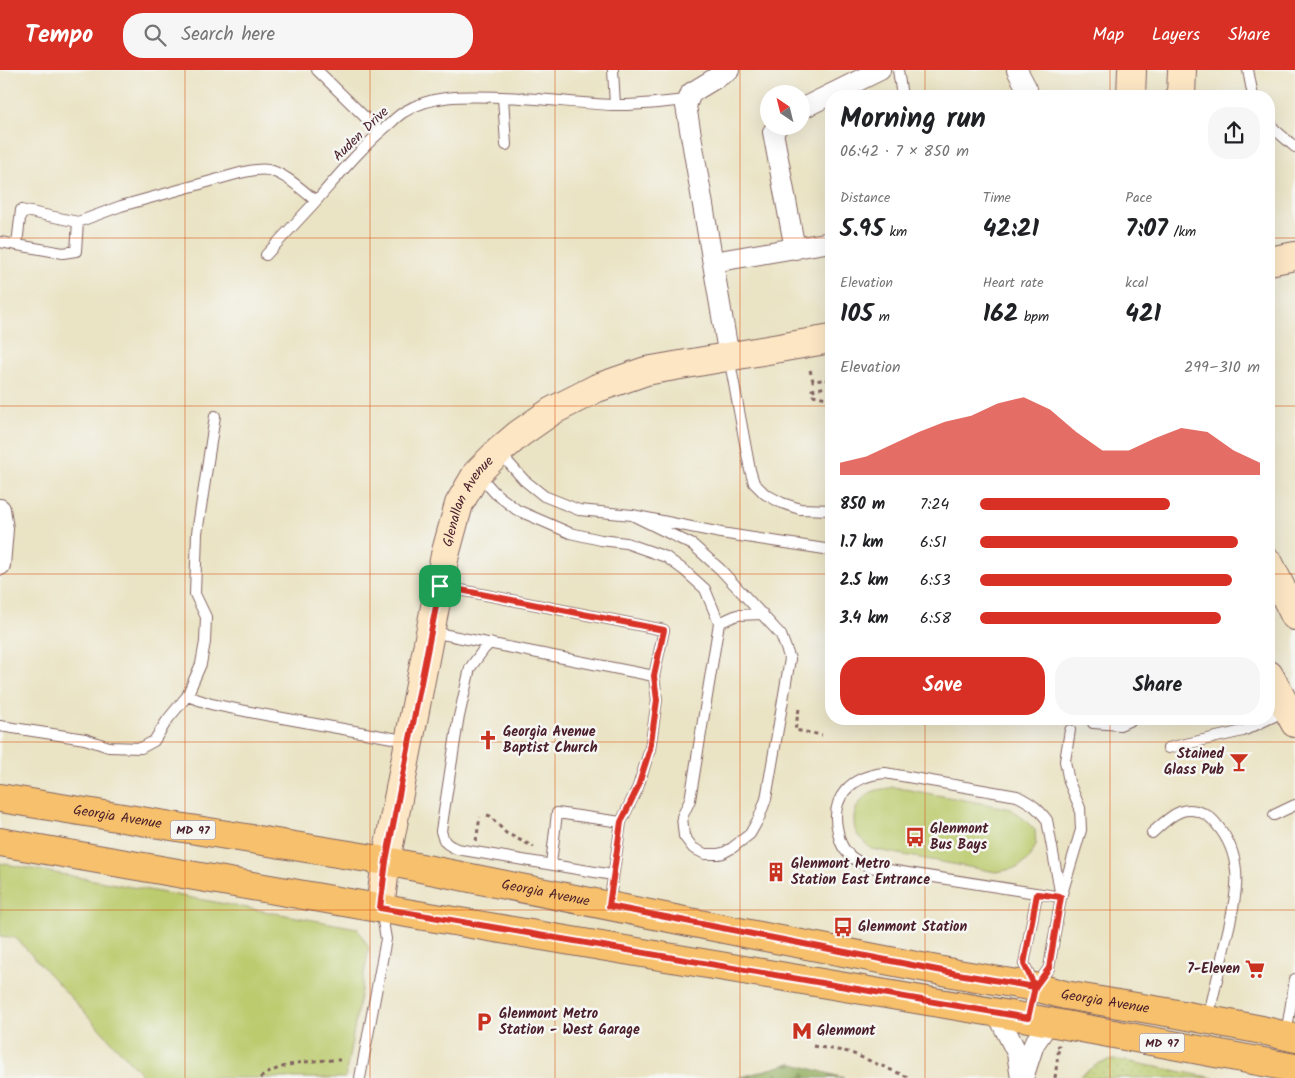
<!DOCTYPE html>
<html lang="en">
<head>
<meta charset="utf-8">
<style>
  body { margin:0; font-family:Kalam,sans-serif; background:#f6f6f6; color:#202124; height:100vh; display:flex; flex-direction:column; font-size:19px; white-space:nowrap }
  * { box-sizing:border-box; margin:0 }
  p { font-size:16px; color:#757577 }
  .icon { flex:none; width:28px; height:28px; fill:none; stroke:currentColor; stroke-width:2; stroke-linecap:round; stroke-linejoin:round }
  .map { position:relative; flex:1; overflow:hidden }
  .panel { position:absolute; left:825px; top:20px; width:450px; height:635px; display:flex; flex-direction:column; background:#fff; border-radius:20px; box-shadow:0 5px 20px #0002 }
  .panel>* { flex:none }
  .needle { width:32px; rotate:325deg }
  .controls { position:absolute; left:760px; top:15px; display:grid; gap:10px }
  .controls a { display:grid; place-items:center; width:50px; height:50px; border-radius:50%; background:#fff; box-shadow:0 5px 20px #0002; font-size:25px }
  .pin { position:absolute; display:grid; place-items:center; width:42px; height:42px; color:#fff; margin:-21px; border-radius:10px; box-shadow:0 2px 8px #0006 }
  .round { display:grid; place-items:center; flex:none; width:52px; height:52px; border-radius:20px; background:#f6f6f6 }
  .summary { display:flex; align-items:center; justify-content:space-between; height:85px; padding:0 15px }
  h1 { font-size:28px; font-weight:700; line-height:38px }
  .metrics { display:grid; grid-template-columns:repeat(3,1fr); gap:8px; height:85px; padding:5px 15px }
  .metrics div { display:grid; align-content:center }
  .metrics b { font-size:25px; font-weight:700 }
  .metrics small { font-size:14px; font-weight:400 }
  .metrics p { font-size:14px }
  .chart { height:140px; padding:10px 15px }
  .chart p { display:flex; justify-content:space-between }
  .chart svg { width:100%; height:90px; margin-top:5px; fill:#d93025; opacity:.7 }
  .action { display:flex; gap:10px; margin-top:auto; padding:10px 15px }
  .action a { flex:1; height:58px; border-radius:20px; background:#d93025; color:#fff; font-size:20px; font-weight:700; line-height:58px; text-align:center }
  .action a+a { background:#f6f6f6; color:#202124 }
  ul { padding:0 15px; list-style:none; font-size:16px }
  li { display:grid; grid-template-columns:80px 60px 1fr; align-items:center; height:38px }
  li i { height:12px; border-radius:6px; background:#d93025 }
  header { display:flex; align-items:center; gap:30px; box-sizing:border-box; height:70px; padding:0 25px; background:#d93025; color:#fff }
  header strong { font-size:24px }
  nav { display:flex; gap:28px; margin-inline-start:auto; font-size:18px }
  .search { width:350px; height:45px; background:#f6f6f6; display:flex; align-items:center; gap:12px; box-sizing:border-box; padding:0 18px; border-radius:20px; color:#757577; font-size:19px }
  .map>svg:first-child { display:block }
  .green { fill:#bbcb6d; stroke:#82754c }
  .forest { fill:url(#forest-firs); stroke:#6f6746 }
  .park { fill:url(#park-dots); stroke:#82754c }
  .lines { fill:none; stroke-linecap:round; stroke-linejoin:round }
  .lane-casing { stroke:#826461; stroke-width:12 }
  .street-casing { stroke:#826461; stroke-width:22 }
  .secondary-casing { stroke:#826461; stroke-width:30 }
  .primary-casing { stroke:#826461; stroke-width:30 }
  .path { stroke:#826461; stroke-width:3; stroke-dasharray:4 4; stroke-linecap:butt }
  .lane { stroke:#fff; stroke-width:10 }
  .street { stroke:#fff; stroke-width:20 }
  .secondary { stroke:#fce6c4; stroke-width:28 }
  .primary { stroke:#f7c06c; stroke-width:28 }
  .route-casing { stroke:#fff; stroke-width:10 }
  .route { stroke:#d93025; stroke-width:6 }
  .grid { fill:none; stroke:#d8530f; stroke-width:1; stroke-opacity:0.55 }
  .labels { text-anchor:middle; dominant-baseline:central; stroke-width:5; stroke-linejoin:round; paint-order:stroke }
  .shield { fill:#f6f6f2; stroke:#7e6067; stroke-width:1 }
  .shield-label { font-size:12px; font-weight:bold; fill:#4a1f2b }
  .street-label { font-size:14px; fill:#4a1f2b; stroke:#f6f6f2 }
  .poi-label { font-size:14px; font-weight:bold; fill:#4a1f2b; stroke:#f6f6f2; text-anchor:start }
</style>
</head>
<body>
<header>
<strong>Tempo</strong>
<div class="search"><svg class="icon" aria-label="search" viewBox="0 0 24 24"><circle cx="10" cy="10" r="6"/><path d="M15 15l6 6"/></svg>Search here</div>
<nav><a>Map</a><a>Layers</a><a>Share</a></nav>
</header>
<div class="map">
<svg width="1295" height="1008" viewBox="0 0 1295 1008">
  <defs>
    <pattern id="forest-firs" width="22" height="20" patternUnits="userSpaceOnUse" patternTransform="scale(1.25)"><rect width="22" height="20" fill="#94af60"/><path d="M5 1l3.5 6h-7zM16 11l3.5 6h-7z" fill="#7b8e4f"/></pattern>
    <pattern id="park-dots" width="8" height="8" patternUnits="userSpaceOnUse" patternTransform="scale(1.25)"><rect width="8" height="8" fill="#bbcb6d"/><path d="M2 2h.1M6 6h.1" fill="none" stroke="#a2ae5f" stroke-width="1.8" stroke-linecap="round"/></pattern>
  </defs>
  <rect width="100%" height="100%" fill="#f6f6f2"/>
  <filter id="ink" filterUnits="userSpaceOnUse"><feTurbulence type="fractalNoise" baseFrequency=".02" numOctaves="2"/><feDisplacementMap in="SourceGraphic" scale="10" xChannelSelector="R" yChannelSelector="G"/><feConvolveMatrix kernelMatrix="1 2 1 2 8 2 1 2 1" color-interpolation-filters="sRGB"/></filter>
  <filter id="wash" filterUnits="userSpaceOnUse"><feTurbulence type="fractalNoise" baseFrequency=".0096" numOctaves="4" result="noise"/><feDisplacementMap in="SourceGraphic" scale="20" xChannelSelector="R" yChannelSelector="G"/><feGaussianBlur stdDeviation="1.12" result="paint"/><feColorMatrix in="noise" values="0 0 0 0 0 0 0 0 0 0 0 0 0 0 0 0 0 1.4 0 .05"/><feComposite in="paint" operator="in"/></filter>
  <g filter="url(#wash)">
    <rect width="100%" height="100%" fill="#eae3c4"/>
    <!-- green -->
    <path class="green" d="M893,717L970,731L1011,739L1025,750L1035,760L1036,775L1029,789L1017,798L996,802L871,779C866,774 860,769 857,764C849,748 857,728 874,721C879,719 887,719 893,717Z
      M0,793L357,858L369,878L345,1008H145L16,868L0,866Z"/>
    <!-- forest -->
    <path class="forest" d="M791,993L844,1008H738Z"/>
    <!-- park -->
    <path class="park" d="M1112,990H1120L1214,1008H1077L1099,993Z"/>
  </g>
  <g filter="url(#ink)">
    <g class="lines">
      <defs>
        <path id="lane" d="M317,0L380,62
          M613,0L615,35
          M898,0L902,26
          M1248,0L1253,26
          M503,27L506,75
          M1269,51L1274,59L1295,77
          M78,152L121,136L240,103C249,101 259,98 268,100C285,103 303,121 316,131C338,106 360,79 386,57C392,52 397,46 404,42C432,24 466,26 499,27C537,28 575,33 612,35C637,36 663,32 688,30
          M0,172L63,183L76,181L78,152
          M17,174L21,140L78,152
          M266,185L316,131
          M729,287L750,400L754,413L765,424L782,433L800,439L831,440
          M499,382L524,410L544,426L579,440L632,445L721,463L831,480
          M479,405L495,423L517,440L570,463L601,470L626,473L666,487L685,501L705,519L719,553L690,730L682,747L684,766L693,778L705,784H718L723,783L732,778L750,764L759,748L766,729L790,589L781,565L720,499L693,475L632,445
          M440,516L664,560L654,606L657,630L650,679L638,717L621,752
          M719,553L737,545L763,544
          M432,562L654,606
          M490,573L484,579L470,598L458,651L441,761C444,773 446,774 457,779L613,805
          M187,626L211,634L255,643L409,671
          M1093,653L1120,655L1133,649
          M0,656L85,669L109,677L141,678L154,671L168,649L187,626L201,594L205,572L206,547L195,524L197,463L215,346
          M1168,678L1243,661L1287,640
          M885,703L1017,726C1031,733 1038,738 1047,750L1061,827L870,797C861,793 851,789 845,780C841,775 839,768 838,762C829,727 851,706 885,703Z
          M1274,745L1295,735
          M1152,763C1170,747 1184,731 1208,746C1214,750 1217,755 1221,760C1248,797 1233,838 1224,878C1219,902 1213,926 1208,949
          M551,794L557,743L621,752L609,836
          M1033,912L1024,894L1037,824
          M1028,946L1035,917L1049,898L1061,827L1081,760L1080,738L1069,712L1065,691L1070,660
          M1286,965L1295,909
          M360,1008L386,869L381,839"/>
        <path id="street" d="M1017,0L1027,19V26
          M801,39L880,0
          M778,56L773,62L795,179
          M713,192L831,172
          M729,287L686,36L691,23L729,0
          M0,439L3,459L0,495
          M997,943L1017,983L1021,1008
          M1023,1008L1034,974L1049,952"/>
        <g id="secondary">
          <path d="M1131,26L1132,0"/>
          <path d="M1181,26L1182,0"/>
          <path d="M1269,191L1295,186"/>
          <path d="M1269,493L1295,546"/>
          <path d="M1269,605L1295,653"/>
          <path id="s1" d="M380,838L386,791L445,485L459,434L477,403L499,381L519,364L552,341L597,318L646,301L831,269"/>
        </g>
        <g id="primary">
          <path id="s2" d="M0,728L386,791L739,862L958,904L1035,917L1065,925L1172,943L1262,960L1295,968"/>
          <path d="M0,772L418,845L1028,948L1295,998"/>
        </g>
      </defs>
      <!-- lane casing -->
      <use href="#lane" class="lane-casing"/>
      <!-- street casing -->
      <use href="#street" class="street-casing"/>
      <!-- secondary casing -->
      <use href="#secondary" class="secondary-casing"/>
      <!-- primary casing -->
      <use href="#primary" class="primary-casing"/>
      <!-- path -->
      <path class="path" d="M810,300L813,311L831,309
        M831,316L812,320L813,325L831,329
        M799,639L795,660L822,665
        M487,745L490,746L506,763L534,777
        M476,771L480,747
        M813,976L849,982L910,1008
        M260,1008C283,992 313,990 340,990
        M1055,1008L1059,976H1057"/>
      <!-- lane -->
      <use href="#lane" class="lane"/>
      <!-- street -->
      <use href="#street" class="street"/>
      <!-- secondary -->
      <use href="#secondary" class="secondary"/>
      <!-- primary -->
      <use href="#primary" class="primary"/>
    </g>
  </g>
  <g class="lines" filter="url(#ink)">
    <defs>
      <path id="route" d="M440,516L386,791L380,838L1028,948L1035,917L1049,898L1061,827L1037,824L1024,894L1035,917L958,904L609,836L621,752L638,717L650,679L657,630L654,606L664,560L440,516"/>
    </defs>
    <!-- route casing -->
    <use href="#route" class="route-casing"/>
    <!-- route -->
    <use href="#route" class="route"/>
  </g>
  <!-- grid -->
  <path class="grid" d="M185,0V1008M370,0V1008M555,0V1008M740,0V1008M925,0V26M1110,0V26M0,168H831M1269,168H1295M0,336H831M1269,336H1295M0,504H831M1269,504H1295M925,649V1008M1110,649V1008M0,672H1295M0,840H1295"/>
  <!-- icons -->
  <defs>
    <symbol id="church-bare" viewBox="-9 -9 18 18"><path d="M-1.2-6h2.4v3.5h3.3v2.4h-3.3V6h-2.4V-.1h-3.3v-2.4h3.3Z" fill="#c8321e" stroke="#f6f6f2" stroke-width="2.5" paint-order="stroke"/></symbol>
    <symbol id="bar-bare" viewBox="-9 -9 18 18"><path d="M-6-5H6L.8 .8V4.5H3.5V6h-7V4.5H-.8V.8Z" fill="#c8321e" stroke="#f6f6f2" stroke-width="2.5" paint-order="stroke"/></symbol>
    <symbol id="bus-bare" viewBox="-9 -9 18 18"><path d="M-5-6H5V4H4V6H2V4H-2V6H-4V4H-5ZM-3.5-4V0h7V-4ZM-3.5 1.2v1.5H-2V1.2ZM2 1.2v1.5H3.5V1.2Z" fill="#c8321e" stroke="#f6f6f2" stroke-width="2.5" paint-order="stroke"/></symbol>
    <symbol id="building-bare" viewBox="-9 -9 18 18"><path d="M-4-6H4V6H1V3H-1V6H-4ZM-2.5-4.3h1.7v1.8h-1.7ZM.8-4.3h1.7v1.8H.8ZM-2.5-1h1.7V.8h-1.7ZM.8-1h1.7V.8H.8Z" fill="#c8321e" stroke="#f6f6f2" stroke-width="2.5" paint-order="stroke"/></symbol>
    <symbol id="supermarket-bare" viewBox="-9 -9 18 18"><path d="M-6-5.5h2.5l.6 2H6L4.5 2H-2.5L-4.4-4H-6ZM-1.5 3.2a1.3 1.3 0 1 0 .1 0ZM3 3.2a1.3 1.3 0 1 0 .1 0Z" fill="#c8321e" stroke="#f6f6f2" stroke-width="2.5" paint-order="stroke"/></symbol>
    <symbol id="parking-bare" viewBox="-9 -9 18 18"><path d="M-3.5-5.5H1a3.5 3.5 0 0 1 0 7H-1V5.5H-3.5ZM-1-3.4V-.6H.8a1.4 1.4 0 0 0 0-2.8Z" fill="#c8321e" stroke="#f6f6f2" stroke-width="2.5" paint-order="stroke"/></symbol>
    <symbol id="metro-bare" viewBox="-9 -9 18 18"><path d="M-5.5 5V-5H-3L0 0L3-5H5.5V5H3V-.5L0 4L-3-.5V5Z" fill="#c8321e" stroke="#f6f6f2" stroke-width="2.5" paint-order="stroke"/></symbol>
  </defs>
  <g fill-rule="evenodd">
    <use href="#church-bare" x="474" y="656" width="28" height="28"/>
    <use href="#bar-bare" x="1225" y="678" width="28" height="28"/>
    <use href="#bus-bare" x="901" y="753" width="28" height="28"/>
    <use href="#building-bare" x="762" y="788" width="28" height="28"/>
    <use href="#bus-bare" x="829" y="843" width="28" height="28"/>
    <use href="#supermarket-bare" x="1241" y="885" width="28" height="28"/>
    <use href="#parking-bare" x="470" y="938" width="28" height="28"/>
    <use href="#metro-bare" x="788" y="947" width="28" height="28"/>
  </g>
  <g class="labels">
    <!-- shield labels -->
    <g class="shield">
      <rect x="170.5" y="750.5" width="45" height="19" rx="4"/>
      <rect x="1139.5" y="963.5" width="45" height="19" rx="4"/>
    </g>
    <g class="shield-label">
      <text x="193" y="760">MD 97</text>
      <text x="1162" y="973">MD 97</text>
    </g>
    <!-- street labels -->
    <g class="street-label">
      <text transform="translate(361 64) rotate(-44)">Auden Drive</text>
      <text stroke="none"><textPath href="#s1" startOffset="418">Glenallan Avenue</textPath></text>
      <text stroke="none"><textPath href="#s2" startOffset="119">Georgia Avenue</textPath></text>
      <text stroke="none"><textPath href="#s2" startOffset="554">Georgia Avenue</textPath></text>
      <text stroke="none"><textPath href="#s2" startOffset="1124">Georgia Avenue</textPath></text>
    </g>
    <!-- poi labels -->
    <g class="poi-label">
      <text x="503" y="662">Georgia Avenue<tspan x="503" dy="16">Baptist Church</tspan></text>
      <text x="1224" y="684" text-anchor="end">Stained<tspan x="1224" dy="16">Glass Pub</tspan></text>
      <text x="930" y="759">Glenmont<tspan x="930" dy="16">Bus Bays</tspan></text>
      <text x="791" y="794">Glenmont Metro<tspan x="791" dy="16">Station East Entrance</tspan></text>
      <text x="858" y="857">Glenmont Station</text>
      <text x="1240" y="899" text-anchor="end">7-Eleven</text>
      <text x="499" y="944">Glenmont Metro<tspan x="499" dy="16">Station - West Garage</tspan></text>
      <text x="817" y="961">Glenmont</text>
    </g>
  </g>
</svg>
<div class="controls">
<a><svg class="needle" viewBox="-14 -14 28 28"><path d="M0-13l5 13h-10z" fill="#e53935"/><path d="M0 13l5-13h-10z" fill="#757577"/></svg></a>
</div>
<div class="pin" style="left:440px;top:516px;background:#1e9e55"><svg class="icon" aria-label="arrive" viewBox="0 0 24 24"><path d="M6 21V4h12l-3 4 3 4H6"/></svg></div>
<section class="panel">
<div class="summary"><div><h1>Morning run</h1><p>06:42 · 7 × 850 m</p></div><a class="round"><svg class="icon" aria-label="share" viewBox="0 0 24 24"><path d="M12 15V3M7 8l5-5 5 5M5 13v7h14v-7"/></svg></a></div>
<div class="metrics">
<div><p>Distance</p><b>5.95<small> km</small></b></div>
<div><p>Time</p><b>42:21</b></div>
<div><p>Pace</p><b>7:07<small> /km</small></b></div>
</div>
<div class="metrics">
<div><p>Elevation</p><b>105<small> m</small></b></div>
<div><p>Heart rate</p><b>162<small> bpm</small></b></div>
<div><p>kcal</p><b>421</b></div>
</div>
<div class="chart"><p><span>Elevation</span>299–310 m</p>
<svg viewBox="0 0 160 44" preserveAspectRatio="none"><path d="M0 44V38L10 35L20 29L30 23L40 18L50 15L60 9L70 6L80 12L90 23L100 32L110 32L120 26L130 21L140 23L150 32L160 38V44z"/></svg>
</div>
<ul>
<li><b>850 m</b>7:24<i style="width:68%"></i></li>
<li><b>1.7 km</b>6:51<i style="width:92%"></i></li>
<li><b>2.5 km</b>6:53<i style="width:90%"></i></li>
<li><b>3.4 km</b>6:58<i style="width:86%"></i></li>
</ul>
<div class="action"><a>Save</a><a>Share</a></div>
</section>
</div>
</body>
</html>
